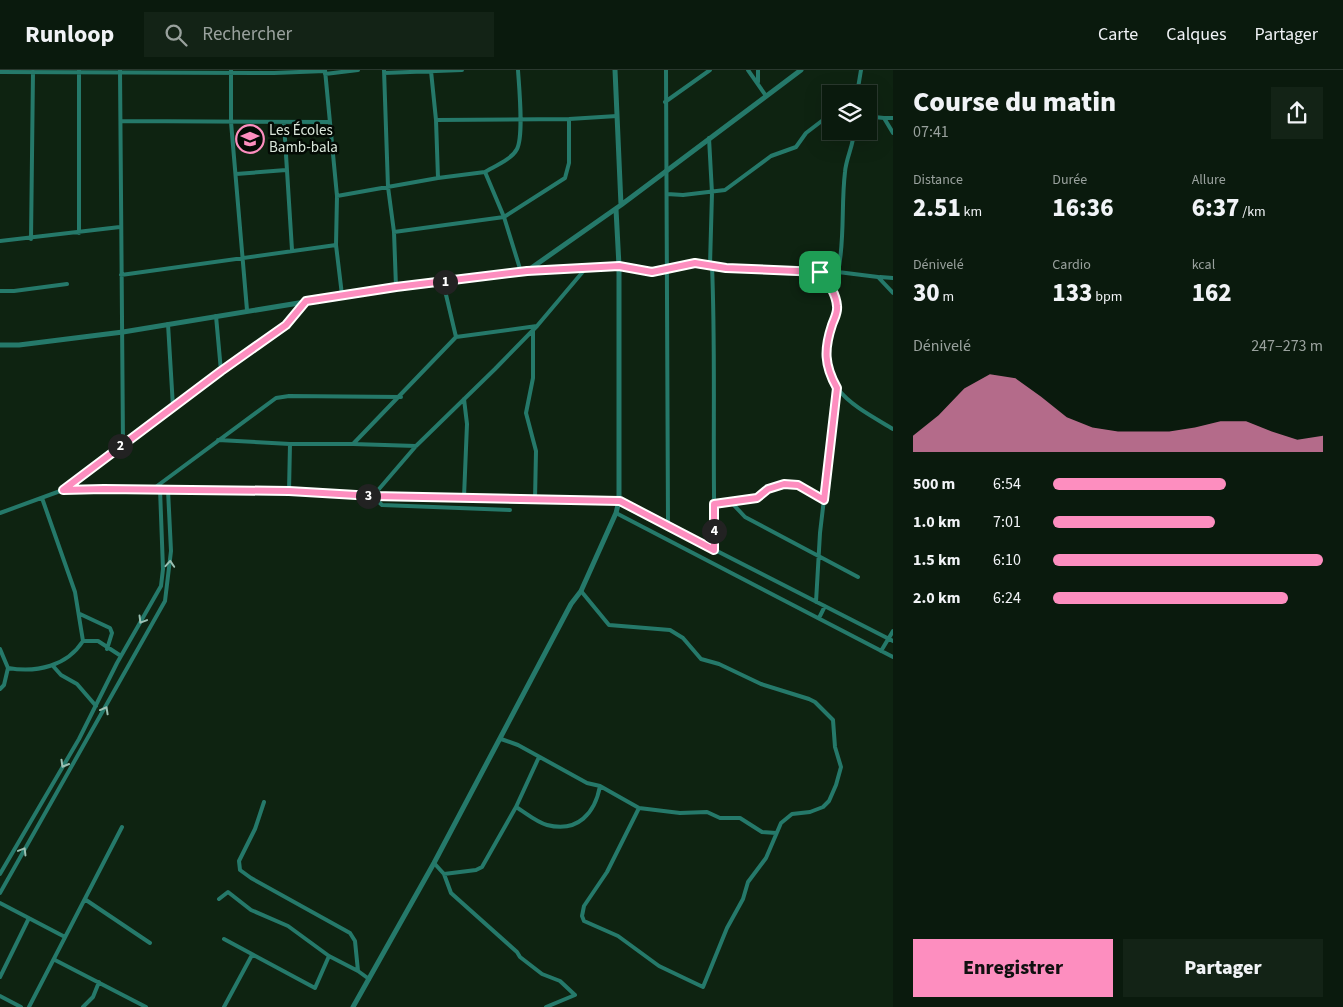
<!DOCTYPE html>
<html lang="fr">
<head>
<meta charset="utf-8">
<style>
  body { margin:0; font-family:"Source Sans 3",sans-serif; background:#132316; color:#f1f3f6; height:100vh; display:flex; flex-direction:column; font-size:19px; white-space:nowrap }
  * { box-sizing:border-box; margin:0 }
  p { font-size:16px; color:#99a19d }
  .icon { flex:none; width:28px; height:28px; fill:none; stroke:currentColor; stroke-width:2; stroke-linecap:round; stroke-linejoin:round }
  .map { position:relative; flex:1; overflow:hidden }
  .drawer { display:flex; flex-direction:column; background:#0a1a0d; width:450px }
  .drawer>* { flex:none }
  .fabs { position:absolute; left:822px; top:15px; display:grid; gap:10px }
  .fabs a { display:grid; place-items:center; width:55px; height:55px; border-radius:0px; background:#0a1a0d; box-shadow:0 5px 20px #0002,0 0 0 1px #2a382e; font-size:25px }
  .pin { position:absolute; display:grid; place-items:center; width:42px; height:42px; color:#fff; margin:-21px; border-radius:10px; box-shadow:0 2px 8px #0006 }
  .km { position:absolute; width:25px; height:25px; margin:-12px; border-radius:50%; background:#222; color:#fff; font-size:14px; line-height:25px; text-align:center }
  .round { display:grid; place-items:center; flex:none; width:52px; height:52px; border-radius:0px; background:#132316 }
  .head { display:flex; align-items:center; justify-content:space-between; height:85px; padding:0 20px }
  h1 { font-size:28px; font-weight:800; line-height:38px }
  .metrics { display:grid; grid-template-columns:repeat(3,1fr); gap:8px; height:85px; padding:5px 20px }
  .metrics div { display:grid; align-content:center }
  .metrics b { font-size:25px; font-weight:800 }
  .metrics small { font-size:14px; font-weight:400 }
  .metrics p { font-size:14px }
  .chart { height:140px; padding:10px 20px }
  .chart p { display:flex; justify-content:space-between }
  .chart svg { width:100%; height:90px; margin-top:5px; fill:#fd8ebf; opacity:.7 }
  .action { display:flex; gap:10px; margin-top:auto; padding:10px 20px }
  .action a { flex:1; height:58px; border-radius:0px; background:#fd8ebf; color:#111; font-size:20px; font-weight:800; line-height:58px; text-align:center }
  .action a+a { background:#132316; color:#f1f3f6 }
  ul { padding:0 20px; list-style:none; font-size:16px }
  li { display:grid; grid-template-columns:80px 60px 1fr; align-items:center; height:38px }
  li i { height:12px; border-radius:6px; background:#fd8ebf }
  header { display:flex; align-items:center; gap:30px; box-sizing:border-box; height:70px; padding:0 25px; background:#0a1a0d; border-bottom:1px solid #2a382e }
  header strong { font-size:24px }
  nav { display:flex; gap:28px; margin-inline-start:auto; font-size:18px }
  .search { width:350px; height:45px; background:#132316; display:flex; align-items:center; gap:12px; box-sizing:border-box; padding:0 18px; border-radius:0px; color:#99a19d; font-size:19px }
  main { display:flex; flex:1; min-height:0 }
  .map>svg:first-child { display:block }
  .lines { fill:none; stroke-linecap:round; stroke-linejoin:round }
  .minor { stroke:#25796a; stroke-width:4 }
  .tertiary { stroke:#25796a; stroke-width:5 }
  .oneway { stroke:#9ac0b3 }
  .route-casing { stroke:#fff; stroke-width:10 }
  .route { stroke:#fd8ebf; stroke-width:6 }
  .labels { text-anchor:middle; dominant-baseline:central; stroke-width:5; stroke-linejoin:round; paint-order:stroke }
  .poi-label { font-size:15px; fill:#d9e6da; stroke:#030a04; text-anchor:start }
</style>
</head>
<body>
<header>
<strong>Runloop</strong>
<div class="search"><svg class="icon" aria-label="search" viewBox="0 0 24 24"><circle cx="10" cy="10" r="6"/><path d="M15 15l6 6"/></svg>Rechercher</div>
<nav><a>Carte</a><a>Calques</a><a>Partager</a></nav>
</header>
<main>
<div class="map">
<svg width="893" height="937" viewBox="0 0 893 937">
  <rect width="100%" height="100%" fill="#0e2311"/>
  <g class="lines">
    <!-- minor -->
    <path class="minor" d="M120,0L123,373
      M325,0L337,126L336,175L342,225
      M384,0L388,117L394,162L396,217
      M666,0L668,456
      M748,0L766,26
      M231,1V52L247,240
      M431,1L436,50L569,49L617,46
      M0,2L274,3L325,1
      M384,3L462,0
      M325,4L358,0
      M758,12V0
      M857,24L861,0
      M665,32L710,0
      M869,42L874,47L884,48L893,63
      M884,48H893
      M436,50L438,108
      M121,51L330,52
      M284,53L292,180
      M709,68L712,123L710,195
      M236,104L286,100
      M667,124L683,125L725,120L771,86L796,77L806,63L823,50L831,47
      M337,126L438,108L485,102
      M394,162L504,147L485,102C495,96 512,89 517,79C524,65 519,17 518,0
      M79,163V0
      M31,169L33,2
      M0,171L120,157
      M712,196C716,290 712,385 715,480
      M528,201L619,196L652,202L695,193L726,198L838,202L878,207L893,223
      M521,202L504,147L565,108L569,93V49
      M820,202C828,213 836,222 837,236C838,242 835,248 833,254C825,277 822,299 838,319C851,336 875,348 893,359
      M838,202C845,170 841,135 845,102C846,88 854,74 854,61
      M121,205L336,175
      M880,207L893,208
      M443,212L456,267L537,256
      M0,221H14L67,214
      M216,246L221,301
      M168,254L173,337
      M533,260V308L526,343L536,381L535,430
      M218,370L290,374H353
      M416,376L353,374L456,267
      M153,419L276,328L289,326L401,327
      M63,420L289,421L373,426L416,376L495,299L537,256L586,198
      M289,421L290,374
      M373,426L619,431L893,571
      M373,426L382,435L510,440
      M464,427L467,354L464,329
      M730,431L745,447L858,507
      M713,434L757,428L768,419L784,414L798,415L824,430
      M0,443L63,420L221,301L286,255L305,232
      M616,443L893,587
      M816,532L820,463L837,318
      M80,544L110,558L112,563L107,579
      M819,548L825,536
      M83,571H98L121,586
      M0,579L8,598
      M881,581L893,561
      M53,596L61,605L77,614L96,636
      M0,619L4,615L8,598C37,603 67,596 83,571L75,522L42,428
      M501,669L518,675L587,713L600,716L639,738L607,802L584,836L582,846L584,851L618,866L659,896L703,917L727,858L743,829L748,812L766,788L781,753L792,744L810,742L823,737L829,731L836,715L841,697L835,677L833,650L815,632L809,629L761,614L719,594L701,589L683,568L670,560L609,555L581,521
      M539,687L516,737C526,743 536,752 547,755C578,763 595,743 600,716
      M264,732L255,759L239,791L240,800L251,808L350,863L355,871L358,901L369,909
      M639,738L680,743L707,742L720,748H740L762,762L776,763
      M434,793L444,804L451,823L517,882L520,887L542,904L560,911L575,925L546,937
      M0,804L79,669L117,593L161,516L163,499L160,419
      M444,804L476,800L482,797L516,737
      M0,823L165,531L171,481L168,420
      M219,829L228,822L251,840L288,856L329,886L358,901
      M86,830L150,873
      M0,833L65,867
      M224,869L315,918L329,886
      M55,890L146,937
      M0,907L29,848
      M0,926L21,937
      M29,937L122,757
      M83,937L93,927L99,912
      M224,937L252,885"/>
    <!-- tertiary -->
    <path class="tertiary" d="M621,135L801,0
      M0,275H19L123,262L396,217L527,201L621,135L615,0
      M353,937L434,793L571,534L581,521L616,443L619,431V196L616,139"/>
  </g>
  <!-- one-way arrows -->
  <defs><path id="oneway-chevron" d="M-2-3.5L2.5 0L-2 3.5" fill="none" stroke-width="1.6" stroke-linecap="round" stroke-linejoin="round" transform="scale(1.25)"/></defs>
  <g class="oneway">
    <use href="#oneway-chevron" transform="translate(170 494) rotate(-86)"/>
    <use href="#oneway-chevron" transform="translate(142 550) rotate(121)"/>
    <use href="#oneway-chevron" transform="translate(105 640) rotate(-61)"/>
    <use href="#oneway-chevron" transform="translate(64 694) rotate(120)"/>
    <use href="#oneway-chevron" transform="translate(23 781) rotate(-59)"/>
  </g>
  <g class="lines">
    <defs>
      <path id="route" d="M695,193L726,198L820,202C828,213 836,223 837,236C838,243 834,249 832,255C824,279 824,295 837,318L824,430L798,415L784,414L768,419L757,428L714,434V480L620,431L373,426L289,421L104,419L63,420L221,301L286,255L306,231L396,217L527,201L619,196L652,202Z"/>
    </defs>
    <!-- route casing -->
    <use href="#route" class="route-casing"/>
    <!-- route -->
    <use href="#route" class="route"/>
  </g>
  <!-- icons -->
  <defs>
    <symbol id="school-ring" viewBox="-11 -11 22 22"><circle r="9.5" fill="#030a04" stroke="#fd8ebf" stroke-width="1.5"/><path d="M0-5L7-2L0 1L-7-2ZM-4 1L0 2.5L4 1V4Q0 6-4 4Z" fill="#fd8ebf"/></symbol>
  </defs>
  <g fill-rule="evenodd">
    <use href="#school-ring" x="234" y="53" width="32" height="32"/>
  </g>
  <g class="labels">
    <!-- poi labels -->
    <g class="poi-label">
      <text x="269" y="60">Les Écoles<tspan x="269" dy="17">Bamb-bala</tspan></text>
    </g>
  </g>
</svg>
<div class="fabs">
<a><svg class="icon" aria-label="layers" viewBox="0 0 24 24"><path d="M12 4l9 5-9 5-9-5zM3 14l9 5 9-5"/></svg></a>
</div>
<div class="pin" style="left:820px;top:202px;background:#1e9e55"><svg class="icon" aria-label="arrive" viewBox="0 0 24 24"><path d="M6 21V4h12l-3 4 3 4H6"/></svg></div>
<b class="km" style="left:445px;top:212px">1</b>
<b class="km" style="left:120px;top:376px">2</b>
<b class="km" style="left:368px;top:426px">3</b>
<b class="km" style="left:714px;top:461px">4</b>
</div>
<section class="drawer">
<div class="head"><div><h1>Course du matin</h1><p>07:41</p></div><a class="round"><svg class="icon" aria-label="share" viewBox="0 0 24 24"><path d="M12 15V3M7 8l5-5 5 5M5 13v7h14v-7"/></svg></a></div>
<div class="metrics">
<div><p>Distance</p><b>2.51<small> km</small></b></div>
<div><p>Durée</p><b>16:36</b></div>
<div><p>Allure</p><b>6:37<small> /km</small></b></div>
</div>
<div class="metrics">
<div><p>Dénivelé</p><b>30<small> m</small></b></div>
<div><p>Cardio</p><b>133<small> bpm</small></b></div>
<div><p>kcal</p><b>162</b></div>
</div>
<div class="chart"><p><span>Dénivelé</span>247–273 m</p>
<svg viewBox="0 0 160 44" preserveAspectRatio="none"><path d="M0 44V36L10 26L20 13L30 6L40 8L50 17L60 27L70 32L80 34L90 34L100 34L110 32L120 29L130 29L140 34L150 38L160 36V44z"/></svg>
</div>
<ul>
<li><b>500 m</b>6:54<i style="width:64%"></i></li>
<li><b>1.0 km</b>7:01<i style="width:60%"></i></li>
<li><b>1.5 km</b>6:10<i style="width:100%"></i></li>
<li><b>2.0 km</b>6:24<i style="width:87%"></i></li>
</ul>
<div class="action"><a>Enregistrer</a><a>Partager</a></div>
</section>
</main>
</body>
</html>
